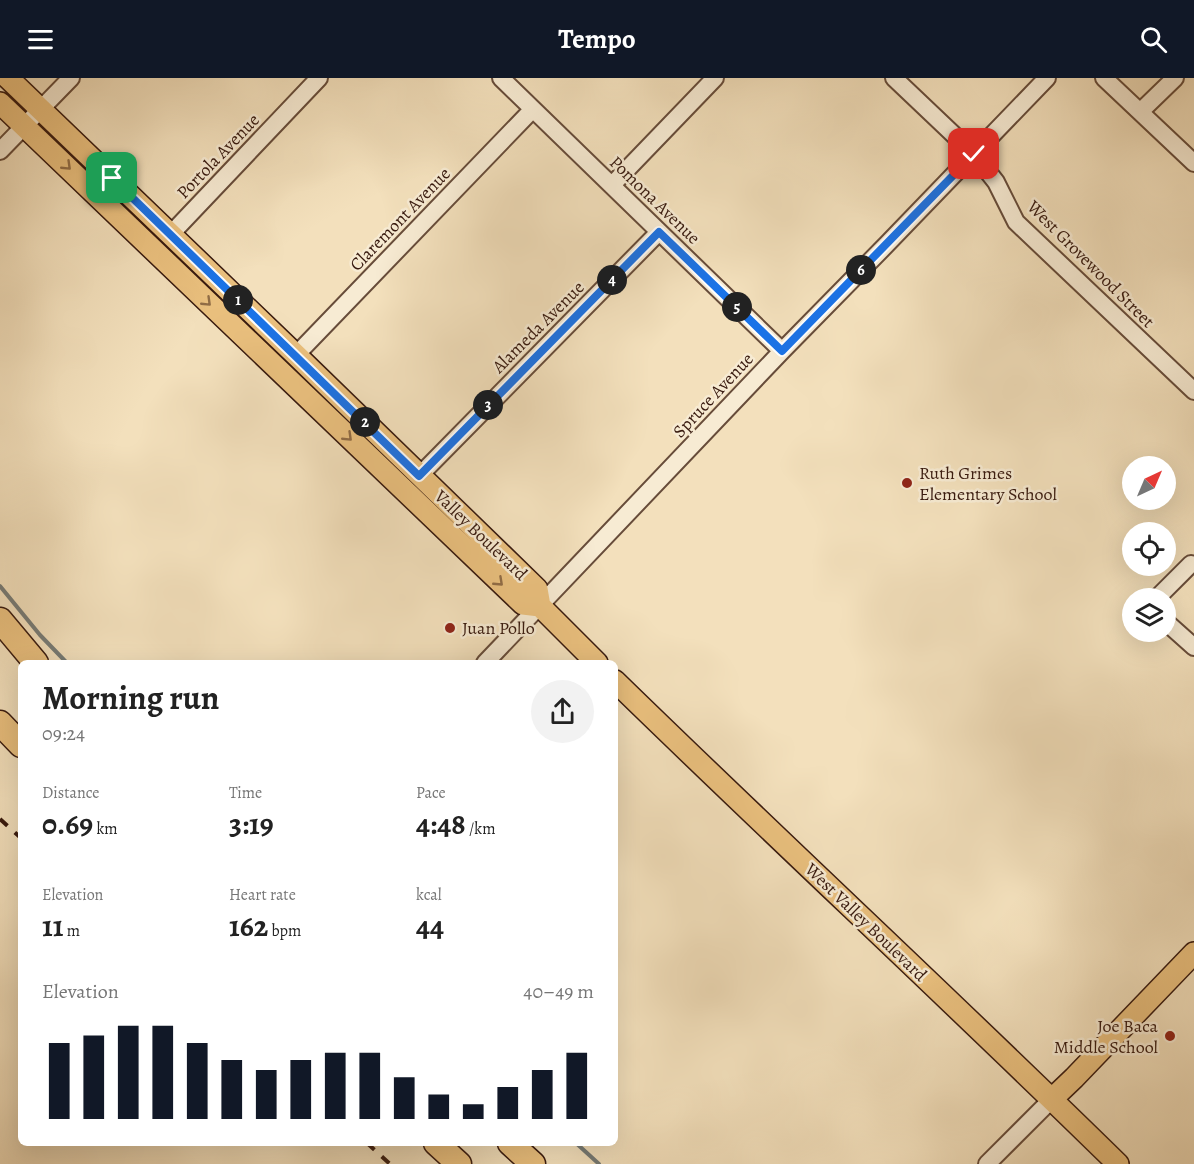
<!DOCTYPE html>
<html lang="en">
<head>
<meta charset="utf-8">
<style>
  body { margin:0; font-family:Alegreya,serif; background:#f2f2f2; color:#222; height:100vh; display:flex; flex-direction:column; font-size:22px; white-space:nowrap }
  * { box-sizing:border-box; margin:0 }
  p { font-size:20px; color:#767676 }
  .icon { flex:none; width:33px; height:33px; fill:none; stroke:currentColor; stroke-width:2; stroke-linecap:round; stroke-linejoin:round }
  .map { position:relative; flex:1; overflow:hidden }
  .details { position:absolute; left:18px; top:582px; width:600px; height:486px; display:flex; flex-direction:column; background:#fff; border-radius:9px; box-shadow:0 6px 24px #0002 }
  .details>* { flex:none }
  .needle { width:39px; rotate:44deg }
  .buttons { position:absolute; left:1122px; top:378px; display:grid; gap:12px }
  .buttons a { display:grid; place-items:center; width:54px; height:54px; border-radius:50%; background:#fff; box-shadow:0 6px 24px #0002; font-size:30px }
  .pin { position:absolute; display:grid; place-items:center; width:51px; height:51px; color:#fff; margin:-26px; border-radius:12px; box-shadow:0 3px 9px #0006 }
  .km { position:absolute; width:30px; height:30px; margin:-15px; border-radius:50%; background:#222; color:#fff; font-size:16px; line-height:30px; text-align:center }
  .round { display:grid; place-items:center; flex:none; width:63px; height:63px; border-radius:32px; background:#f2f2f2 }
  .summary { display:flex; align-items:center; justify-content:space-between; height:102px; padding:0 24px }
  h1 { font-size:33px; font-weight:700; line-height:45px }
  .metrics { display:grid; grid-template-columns:repeat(3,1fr); gap:9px; height:102px; padding:6px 24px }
  .metrics div { display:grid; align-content:center }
  .metrics b { font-size:30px; font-weight:700 }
  .metrics small { font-size:16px; font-weight:400 }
  .metrics p { font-size:16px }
  .chart { height:168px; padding:12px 24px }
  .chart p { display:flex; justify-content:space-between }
  .chart svg { width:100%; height:108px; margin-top:6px; stroke:#111827; stroke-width:6 }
  header { display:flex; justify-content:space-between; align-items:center; height:78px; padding:0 24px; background:#111827; color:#fff; font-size:27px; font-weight:700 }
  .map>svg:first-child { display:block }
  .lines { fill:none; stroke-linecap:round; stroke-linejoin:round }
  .stream { stroke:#767b76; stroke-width:4 }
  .minor-casing { stroke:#674c3a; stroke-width:20 }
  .major-casing { stroke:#381a0f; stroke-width:24 }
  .highway-casing { stroke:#381a0f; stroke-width:27 }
  .minor { stroke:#f7ebd3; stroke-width:16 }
  .major { stroke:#eac07e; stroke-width:21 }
  .highway { stroke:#eac07e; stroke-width:24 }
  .rail { stroke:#381a0f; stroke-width:4; stroke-dasharray:10 10; stroke-linecap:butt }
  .oneway { stroke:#916d46 }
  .route-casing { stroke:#fff; stroke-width:12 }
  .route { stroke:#1a73e8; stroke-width:8 }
  .poi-dot { fill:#8f2418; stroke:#f7ebd3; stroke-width:2 }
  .labels { text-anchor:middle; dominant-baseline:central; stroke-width:5; stroke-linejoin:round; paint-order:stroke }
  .street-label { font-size:18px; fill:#381a0f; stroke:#f7ebd3 }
  .poi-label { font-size:18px; fill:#381a0f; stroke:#f7ebd3; text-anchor:start }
</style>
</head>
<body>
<header><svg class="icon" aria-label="menu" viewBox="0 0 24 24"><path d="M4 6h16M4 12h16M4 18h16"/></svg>Tempo<svg class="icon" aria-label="search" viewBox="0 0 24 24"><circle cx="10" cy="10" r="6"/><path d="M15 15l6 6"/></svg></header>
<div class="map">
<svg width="1194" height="1086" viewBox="0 0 1194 1086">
  <rect width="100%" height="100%" fill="#f3e0bc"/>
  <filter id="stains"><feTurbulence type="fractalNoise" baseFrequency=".00333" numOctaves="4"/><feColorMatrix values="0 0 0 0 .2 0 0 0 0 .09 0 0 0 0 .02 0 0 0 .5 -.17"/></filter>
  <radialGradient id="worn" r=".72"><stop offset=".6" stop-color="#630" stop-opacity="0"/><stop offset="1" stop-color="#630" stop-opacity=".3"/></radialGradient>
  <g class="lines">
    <!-- stream -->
    <path class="stream" d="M0,508L40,557L67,585
      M576,1065L599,1086"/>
    <defs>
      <path id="minor" d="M501,0L782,273
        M894,0L974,76L996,104L1016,144L1194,313
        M1104,0L1194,85
        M1141,33L1175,0
        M0,73L71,0
        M612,107L715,0
        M170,157L319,0
        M296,277L533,31
        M419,398L659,154
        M1157,520L1191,486
        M1166,544L1194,569
        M485,585L782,273L887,166L1047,0
        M987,1086L1052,1021"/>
      <path id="major" d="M8,0L296,277L537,511L540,528
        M0,25L523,526L540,528
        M540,528L597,585
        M615,603C781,765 952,923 1118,1086
        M1052,1021L1074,1000L1194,875"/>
      <path id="highway" d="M0,542L36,585
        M0,645L21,667
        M436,1065L459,1086
        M510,1065L533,1086"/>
    </defs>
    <!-- minor casing -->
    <use href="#minor" class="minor-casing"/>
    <!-- major casing -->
    <use href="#major" class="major-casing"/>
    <!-- highway casing -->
    <use href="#highway" class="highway-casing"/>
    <!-- minor -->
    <use href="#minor" class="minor"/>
    <!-- major -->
    <use href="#major" class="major"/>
    <!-- highway -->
    <use href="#highway" class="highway"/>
    <!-- rail -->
    <path class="rail" d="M0,741L21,760
      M367,1065L390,1086"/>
  </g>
  <!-- one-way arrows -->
  <defs><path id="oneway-chevron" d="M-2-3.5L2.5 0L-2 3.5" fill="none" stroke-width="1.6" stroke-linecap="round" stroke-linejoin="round" transform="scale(1.5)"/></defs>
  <g class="oneway">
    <use href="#oneway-chevron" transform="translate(67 88) rotate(44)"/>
    <use href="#oneway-chevron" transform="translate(207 224) rotate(44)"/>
    <use href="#oneway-chevron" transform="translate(348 359) rotate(44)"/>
    <use href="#oneway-chevron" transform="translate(499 504) rotate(43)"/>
  </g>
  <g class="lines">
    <defs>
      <path id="route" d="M112,100L419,398L659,154L782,273L974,76"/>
    </defs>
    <!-- route casing -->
    <use href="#route" class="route-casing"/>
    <!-- route -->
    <use href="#route" class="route"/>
  </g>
  <!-- markers -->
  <g class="poi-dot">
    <circle cx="907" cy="405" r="6"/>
    <circle cx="450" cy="550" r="6"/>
    <circle cx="1170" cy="958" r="6"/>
  </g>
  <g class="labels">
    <!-- street labels -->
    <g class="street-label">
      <text transform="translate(218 78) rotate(-46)">Portola Avenue</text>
      <text transform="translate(655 122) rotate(44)">Pomona Avenue</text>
      <text transform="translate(400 141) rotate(-46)">Claremont Avenue</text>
      <text transform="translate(1091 186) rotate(45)">West Grovewood Street</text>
      <text transform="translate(538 249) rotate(-45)">Alameda Avenue</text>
      <text transform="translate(713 317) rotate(-47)">Spruce Avenue</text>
      <text transform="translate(481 457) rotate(44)">Valley Boulevard</text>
      <text transform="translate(866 844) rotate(44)">West Valley Boulevard</text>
    </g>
    <!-- poi labels -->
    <g class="poi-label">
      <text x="919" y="395">Ruth Grimes<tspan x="919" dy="21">Elementary School</tspan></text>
      <text x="462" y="550">Juan Pollo</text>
      <text x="1158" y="948" text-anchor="end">Joe Baca<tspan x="1158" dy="21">Middle School</tspan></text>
    </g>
  </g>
  <rect width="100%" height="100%" filter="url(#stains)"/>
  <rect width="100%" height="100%" fill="url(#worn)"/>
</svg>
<div class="buttons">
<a><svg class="needle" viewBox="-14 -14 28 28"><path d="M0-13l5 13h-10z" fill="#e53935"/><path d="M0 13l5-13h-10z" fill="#767676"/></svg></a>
<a><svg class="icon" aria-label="locate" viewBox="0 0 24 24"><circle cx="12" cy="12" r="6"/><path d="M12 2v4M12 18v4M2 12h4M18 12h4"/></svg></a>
<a><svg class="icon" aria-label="layers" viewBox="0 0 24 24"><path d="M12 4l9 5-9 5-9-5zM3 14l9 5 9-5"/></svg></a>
</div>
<div class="pin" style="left:112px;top:100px;background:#1e9e55"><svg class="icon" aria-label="arrive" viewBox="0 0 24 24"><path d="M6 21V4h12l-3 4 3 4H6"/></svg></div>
<div class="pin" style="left:974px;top:76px;background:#d93025"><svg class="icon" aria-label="check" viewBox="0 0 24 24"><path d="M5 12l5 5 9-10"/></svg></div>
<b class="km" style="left:238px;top:222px">1</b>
<b class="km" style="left:365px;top:344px">2</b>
<b class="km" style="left:488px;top:327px">3</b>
<b class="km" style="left:612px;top:202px">4</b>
<b class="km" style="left:737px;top:229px">5</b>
<b class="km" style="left:861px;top:192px">6</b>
<section class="details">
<div class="summary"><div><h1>Morning run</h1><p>09:24</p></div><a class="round"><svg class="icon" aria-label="share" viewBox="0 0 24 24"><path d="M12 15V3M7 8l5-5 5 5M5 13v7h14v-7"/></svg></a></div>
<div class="metrics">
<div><p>Distance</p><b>0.69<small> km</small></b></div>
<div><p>Time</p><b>3:19</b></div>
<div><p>Pace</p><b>4:48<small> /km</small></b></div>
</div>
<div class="metrics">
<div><p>Elevation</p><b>11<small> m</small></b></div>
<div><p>Heart rate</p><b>162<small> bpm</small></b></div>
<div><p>kcal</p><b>44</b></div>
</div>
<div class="chart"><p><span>Elevation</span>40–49 m</p>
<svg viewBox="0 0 160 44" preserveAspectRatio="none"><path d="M5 44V13M15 44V10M25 44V6M35 44V6M45 44V13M55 44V20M65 44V24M75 44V20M85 44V17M95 44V17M105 44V27M115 44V34M125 44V38M135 44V31M145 44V24M155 44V17"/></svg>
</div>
</section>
</div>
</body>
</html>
